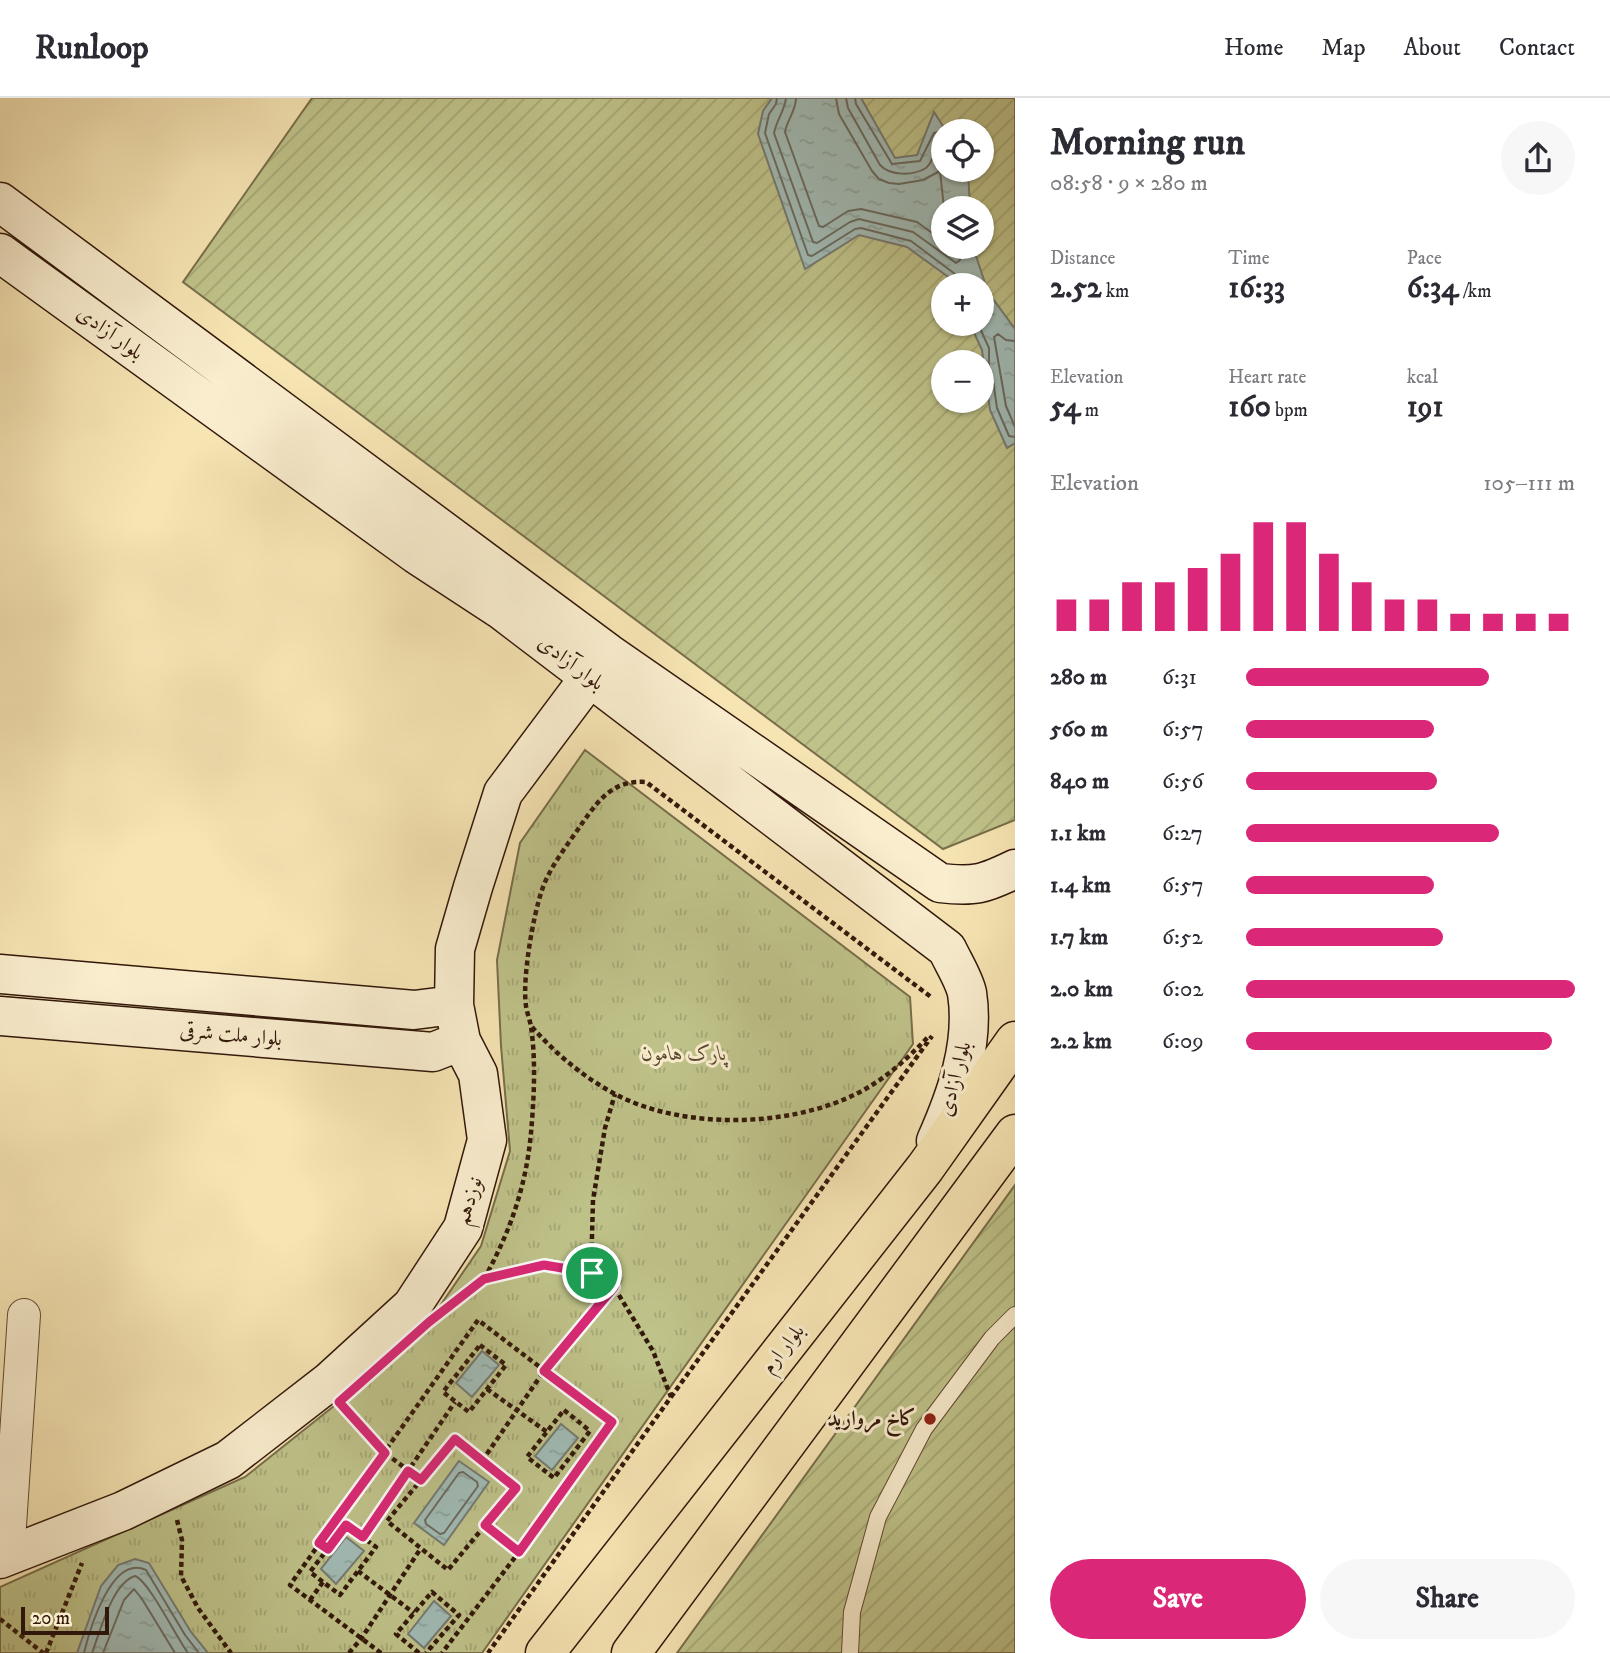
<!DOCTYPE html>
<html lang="en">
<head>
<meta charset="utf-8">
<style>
  body { margin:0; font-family:"IM FELL DW Pica",Amiri,serif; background:#f7f7f7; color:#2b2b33; height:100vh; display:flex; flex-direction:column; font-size:26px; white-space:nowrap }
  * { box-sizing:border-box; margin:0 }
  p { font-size:23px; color:#7c7c81 }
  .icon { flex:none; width:38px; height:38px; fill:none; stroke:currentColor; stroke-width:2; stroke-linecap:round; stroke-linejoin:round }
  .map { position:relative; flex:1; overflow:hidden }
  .drawer { display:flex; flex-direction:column; background:#fff; width:595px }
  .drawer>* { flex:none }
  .fabs { position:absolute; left:931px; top:21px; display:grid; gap:14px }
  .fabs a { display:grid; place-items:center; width:63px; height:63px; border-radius:50%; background:#fff; box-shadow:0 2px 5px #0004; font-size:35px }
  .scale { position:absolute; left:21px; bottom:18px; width:88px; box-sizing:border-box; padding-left:7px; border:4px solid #32180a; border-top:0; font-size:19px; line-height:24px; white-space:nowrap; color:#32180a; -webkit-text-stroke:5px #f9edce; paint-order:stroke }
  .pin { position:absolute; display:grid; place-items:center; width:60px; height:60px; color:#fff; margin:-30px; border:4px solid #fff; border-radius:50%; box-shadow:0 2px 7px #0007 }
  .round { display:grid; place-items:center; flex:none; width:74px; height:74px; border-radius:37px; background:#f7f7f7 }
  .headline { display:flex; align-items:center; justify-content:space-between; height:119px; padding:0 35px }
  h1 { font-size:38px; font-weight:700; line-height:52px }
  .metrics { display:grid; grid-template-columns:repeat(3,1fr); gap:10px; height:119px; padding:7px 35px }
  .metrics div { display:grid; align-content:center }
  .metrics b { font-size:30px; font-weight:700 }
  .metrics small { font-size:19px; font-weight:400 }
  .metrics p { font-size:19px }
  .chart { height:196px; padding:14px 35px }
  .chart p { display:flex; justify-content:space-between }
  .chart svg { width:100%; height:126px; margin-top:7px; stroke:#db2777; stroke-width:6 }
  .button { display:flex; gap:14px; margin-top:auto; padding:14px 35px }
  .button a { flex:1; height:80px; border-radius:42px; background:#db2777; color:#fff; font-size:28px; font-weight:700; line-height:80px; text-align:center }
  .button a+a { background:#f7f7f7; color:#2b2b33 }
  ul { padding:0 35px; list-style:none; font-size:23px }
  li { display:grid; grid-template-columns:112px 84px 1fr; align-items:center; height:52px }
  li i { height:18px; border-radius:9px; background:#db2777 }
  header { display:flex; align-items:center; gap:42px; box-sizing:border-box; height:98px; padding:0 35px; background:#fff; border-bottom:2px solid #e1e1e2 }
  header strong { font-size:33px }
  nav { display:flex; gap:38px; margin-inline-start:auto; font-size:24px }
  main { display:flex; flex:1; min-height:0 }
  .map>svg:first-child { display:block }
  .park { fill:url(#park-tufts); stroke:#786e4a; stroke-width:2 }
  .garden { fill:url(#garden-furrows); stroke:#786e4a; stroke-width:2; fill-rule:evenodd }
  .water { fill:url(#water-ripples); stroke:#757a72; stroke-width:2 }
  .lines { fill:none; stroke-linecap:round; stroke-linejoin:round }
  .shore { stroke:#6a6a60; stroke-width:2 }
  .lane-casing { stroke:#634b34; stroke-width:18 }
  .street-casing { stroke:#634b34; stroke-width:34 }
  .secondary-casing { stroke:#32180a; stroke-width:41 }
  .primary-casing { stroke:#32180a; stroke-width:41 }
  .path { stroke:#32180a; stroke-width:4.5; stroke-dasharray:5 3.5; stroke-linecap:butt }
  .lane { stroke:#f9edce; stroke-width:16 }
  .street { stroke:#f9edce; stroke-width:32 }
  .secondary { stroke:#f9edce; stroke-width:38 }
  .primary { stroke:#f6e4b3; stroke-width:38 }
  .route-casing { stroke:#fff; stroke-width:14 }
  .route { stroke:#db2777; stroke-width:9 }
  .poi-dot { fill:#8f2418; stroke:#f9edce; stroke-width:2.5 }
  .labels { text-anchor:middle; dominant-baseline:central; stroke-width:6; stroke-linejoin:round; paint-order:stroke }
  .street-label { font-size:21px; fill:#32180a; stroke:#f9edce }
  .park-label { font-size:21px; font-style:italic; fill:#5c4b30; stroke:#f9edce }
  .poi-label { font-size:21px; font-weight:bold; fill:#32180a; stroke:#f9edce; text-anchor:end }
</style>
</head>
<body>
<header>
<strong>Runloop</strong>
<nav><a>Home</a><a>Map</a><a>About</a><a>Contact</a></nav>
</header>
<main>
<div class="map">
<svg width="1015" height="1555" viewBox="0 0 1015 1555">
  <defs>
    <pattern id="park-tufts" width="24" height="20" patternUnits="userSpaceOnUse" patternTransform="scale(1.75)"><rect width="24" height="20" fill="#bfc38a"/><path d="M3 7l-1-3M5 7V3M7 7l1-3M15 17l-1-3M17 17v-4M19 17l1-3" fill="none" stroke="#a5a776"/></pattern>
    <pattern id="garden-furrows" width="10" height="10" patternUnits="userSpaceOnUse" patternTransform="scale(1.75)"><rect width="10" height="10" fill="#bfc38a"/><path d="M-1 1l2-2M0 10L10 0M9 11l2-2" fill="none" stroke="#a5a776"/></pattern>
    <pattern id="water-ripples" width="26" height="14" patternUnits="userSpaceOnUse" patternTransform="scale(1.75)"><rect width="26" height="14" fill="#a1bcb7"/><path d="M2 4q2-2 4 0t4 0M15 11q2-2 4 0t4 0" fill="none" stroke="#8ba19c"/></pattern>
  </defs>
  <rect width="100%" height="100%" fill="#f6e4b3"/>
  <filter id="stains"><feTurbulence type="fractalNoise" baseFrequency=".00286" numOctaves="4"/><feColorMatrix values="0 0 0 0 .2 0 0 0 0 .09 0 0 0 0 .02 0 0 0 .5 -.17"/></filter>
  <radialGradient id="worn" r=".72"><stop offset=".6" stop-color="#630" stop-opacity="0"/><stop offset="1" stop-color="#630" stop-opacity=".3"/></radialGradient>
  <!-- park -->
  <path class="park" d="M585,652L910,899L913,946L482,1555H0V1489L245,1379L339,1304L429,1224L481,1148L510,1053L501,948L497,862L520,745Z"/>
  <!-- garden -->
  <path class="garden" d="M312,0H1015V722L943,751L183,184ZM943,33H982V72H943ZM943,110H982V149H943ZM943,187H982V226H943ZM943,264H982V303H943Z
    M1015,1087V1555H677Z"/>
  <!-- water -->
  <path class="water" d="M772,0H861L895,60L917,57L934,14L946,33H943V72H968L970,110H943V149H973L988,194L1015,231V345L1007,350L990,312L982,252L970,226H982V187H954L951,181L907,149L859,137L805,171L758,36L763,13Z
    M482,1253L499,1267L472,1299L456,1285Z
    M561,1326L578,1340L552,1372L535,1358Z
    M459,1363L489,1384L444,1447L414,1425Z
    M346,1439L364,1453L336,1486L321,1471Z
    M135,1461L149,1465L191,1534L208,1555H77L101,1488L118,1467Z
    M434,1503L451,1518L424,1550L408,1536Z"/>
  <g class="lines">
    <!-- shore -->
    <path class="shore" d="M777,0L776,6L769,16L765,35L808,157L812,158L855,131L861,130L911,143L955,176L959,187
      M786,0C785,12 777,21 774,35L813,144L817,145L850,124L859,121L913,134L956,165L960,162L958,149
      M796,0C796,13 787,22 785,34L819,128L823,129L848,113L861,111L917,124L943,143
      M836,0L839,16L872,73L879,81L889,85L899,86L923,82L940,73L944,110
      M846,0L848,10L880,67C890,78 913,78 926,70C932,65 934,56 937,49H943
      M855,0L856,6L892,66L920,63L934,35L938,34L943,40
      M978,226L989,250V268L992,275L997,310L1009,338L1015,339
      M1015,243L1006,242L998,236L994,239L1006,308L1015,329
      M463,1374L477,1384L478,1388L444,1435L440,1436L426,1426L425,1422L459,1375Z
      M84,1555C90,1530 112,1456 146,1472L185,1537L199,1555
      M92,1555C100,1534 112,1485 135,1478C149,1483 176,1539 188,1555
      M103,1555L124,1502L134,1491L142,1501L175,1555"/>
    <defs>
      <path id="lane" d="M850,1555L852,1514L878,1419L924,1331L992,1240L1015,1217"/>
      <path id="street" d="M8,1458L24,1217"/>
      <path id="secondary" d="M0,104L608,555L940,785C975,789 984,786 1015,771
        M0,155L416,456L500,511L947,851C953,864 964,881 967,895C975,946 956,998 936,1043
        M0,876L414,912L454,907
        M0,918L433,954L461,943
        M0,1461L123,1413L228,1362L330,1283L412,1208L463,1130L487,1042L478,976L461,943L454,907L455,851L473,789L503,695L604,560"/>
      <path id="primary" d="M545,1555L925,1070L1015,943
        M631,1555L1015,1036"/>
    </defs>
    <!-- lane casing -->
    <use href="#lane" class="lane-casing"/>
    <!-- street casing -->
    <use href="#street" class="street-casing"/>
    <!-- secondary casing -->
    <use href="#secondary" class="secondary-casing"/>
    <!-- primary casing -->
    <use href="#primary" class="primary-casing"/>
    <!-- path -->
    <path class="path" d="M532,929C555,955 583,979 615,996C686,1034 804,1030 872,987C893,974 912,956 929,938
      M591,1175L593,1102L605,1030L615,996
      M484,1181C510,1134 526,1089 531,1035C534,1001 536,962 531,929C530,922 527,915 526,908C522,881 533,818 542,792C550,768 569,745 583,724C600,700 614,682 646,684L931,899
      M458,1201L484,1181L544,1167L591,1175L614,1189L653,1253L671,1299L488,1555
      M480,1247L506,1267L469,1314L443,1294Z
      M487,1291L547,1334
      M671,1299L932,938
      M346,1311L385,1355L421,1382
      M564,1312L590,1333L554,1380L527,1359Z
      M455,1341L516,1390L448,1472L387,1423Z
      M482,1363L544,1273L614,1189
      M177,1422L182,1442L181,1478L198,1510L231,1555
      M346,1427L376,1449L340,1497L310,1474Z
      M485,1427L519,1454
      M363,1439L455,1304
      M358,1473L414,1515
      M310,1502L323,1484
      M0,1521L43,1555
      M46,1555L82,1465
      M349,1555L361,1541L421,1450
      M381,1555L290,1487L478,1222L612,1324L519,1454L442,1555
      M419,1555L396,1536L432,1494L459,1517L426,1555"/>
    <!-- lane -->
    <use href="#lane" class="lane"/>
    <!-- street -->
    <use href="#street" class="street"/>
    <!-- secondary -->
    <use href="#secondary" class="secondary"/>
    <!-- primary -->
    <use href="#primary" class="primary"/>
  </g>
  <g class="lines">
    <defs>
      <path id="route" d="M544,1167L592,1175L614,1189L544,1273L612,1324L519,1454L485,1427L516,1390L455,1341L421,1382L408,1373L363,1439L346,1427L328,1451L319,1445L385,1355L339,1304L429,1224L484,1181Z"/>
    </defs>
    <!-- route casing -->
    <use href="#route" class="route-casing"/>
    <!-- route -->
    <use href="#route" class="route"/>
  </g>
  <!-- markers -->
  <circle class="poi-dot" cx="930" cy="1321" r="7"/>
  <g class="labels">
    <!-- street labels -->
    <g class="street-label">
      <text transform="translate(110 235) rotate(36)">بلوار آزادی</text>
      <text transform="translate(571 565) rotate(37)">بلوار آزادی</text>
      <text transform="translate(231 937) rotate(5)">بلوار ملت شرقی</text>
      <text transform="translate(955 981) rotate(-75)">بلوار آزادی</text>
      <text transform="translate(469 1103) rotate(-73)">نوزدهم</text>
      <text transform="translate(783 1251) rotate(-52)">بلوار ارم</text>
    </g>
    <!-- park labels -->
    <g class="park-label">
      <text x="684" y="956">پارک هامون</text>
    </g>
    <!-- poi labels -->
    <g class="poi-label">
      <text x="916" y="1321">کاخ مروارید</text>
    </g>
  </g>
  <rect width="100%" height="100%" filter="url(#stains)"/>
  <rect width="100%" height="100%" fill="url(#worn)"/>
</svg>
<div class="fabs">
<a><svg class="icon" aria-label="locate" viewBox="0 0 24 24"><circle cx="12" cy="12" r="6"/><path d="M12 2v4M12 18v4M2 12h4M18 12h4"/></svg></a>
<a><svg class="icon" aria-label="layers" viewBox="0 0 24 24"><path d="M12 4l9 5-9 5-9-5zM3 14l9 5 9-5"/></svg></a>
<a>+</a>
<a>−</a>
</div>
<div class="scale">20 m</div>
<div class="pin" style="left:592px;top:1175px;background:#1e9e55"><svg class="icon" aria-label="arrive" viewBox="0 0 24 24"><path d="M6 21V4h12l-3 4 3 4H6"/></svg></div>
</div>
<section class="drawer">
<div class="headline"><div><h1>Morning run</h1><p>08:58 · 9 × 280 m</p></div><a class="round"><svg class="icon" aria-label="share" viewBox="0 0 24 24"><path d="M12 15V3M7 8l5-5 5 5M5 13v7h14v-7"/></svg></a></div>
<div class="metrics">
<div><p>Distance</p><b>2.52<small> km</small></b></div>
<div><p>Time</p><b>16:33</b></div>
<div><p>Pace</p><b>6:34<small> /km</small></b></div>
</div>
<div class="metrics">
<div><p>Elevation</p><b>54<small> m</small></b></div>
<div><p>Heart rate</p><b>160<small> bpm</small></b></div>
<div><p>kcal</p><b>191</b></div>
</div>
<div class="chart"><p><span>Elevation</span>105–111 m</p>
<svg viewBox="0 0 160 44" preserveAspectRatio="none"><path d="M5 44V33M15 44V33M25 44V27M35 44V27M45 44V22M55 44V17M65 44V6M75 44V6M85 44V17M95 44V27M105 44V33M115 44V33M125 44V38M135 44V38M145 44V38M155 44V38"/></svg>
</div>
<ul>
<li><b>280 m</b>6:31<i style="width:74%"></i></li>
<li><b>560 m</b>6:57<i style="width:57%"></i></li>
<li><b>840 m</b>6:56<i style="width:58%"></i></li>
<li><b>1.1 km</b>6:27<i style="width:77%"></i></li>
<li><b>1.4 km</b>6:57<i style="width:57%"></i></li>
<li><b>1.7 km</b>6:52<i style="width:60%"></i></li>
<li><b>2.0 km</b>6:02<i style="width:100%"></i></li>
<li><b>2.2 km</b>6:09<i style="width:93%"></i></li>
</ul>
<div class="button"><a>Save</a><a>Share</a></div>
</section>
</main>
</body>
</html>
